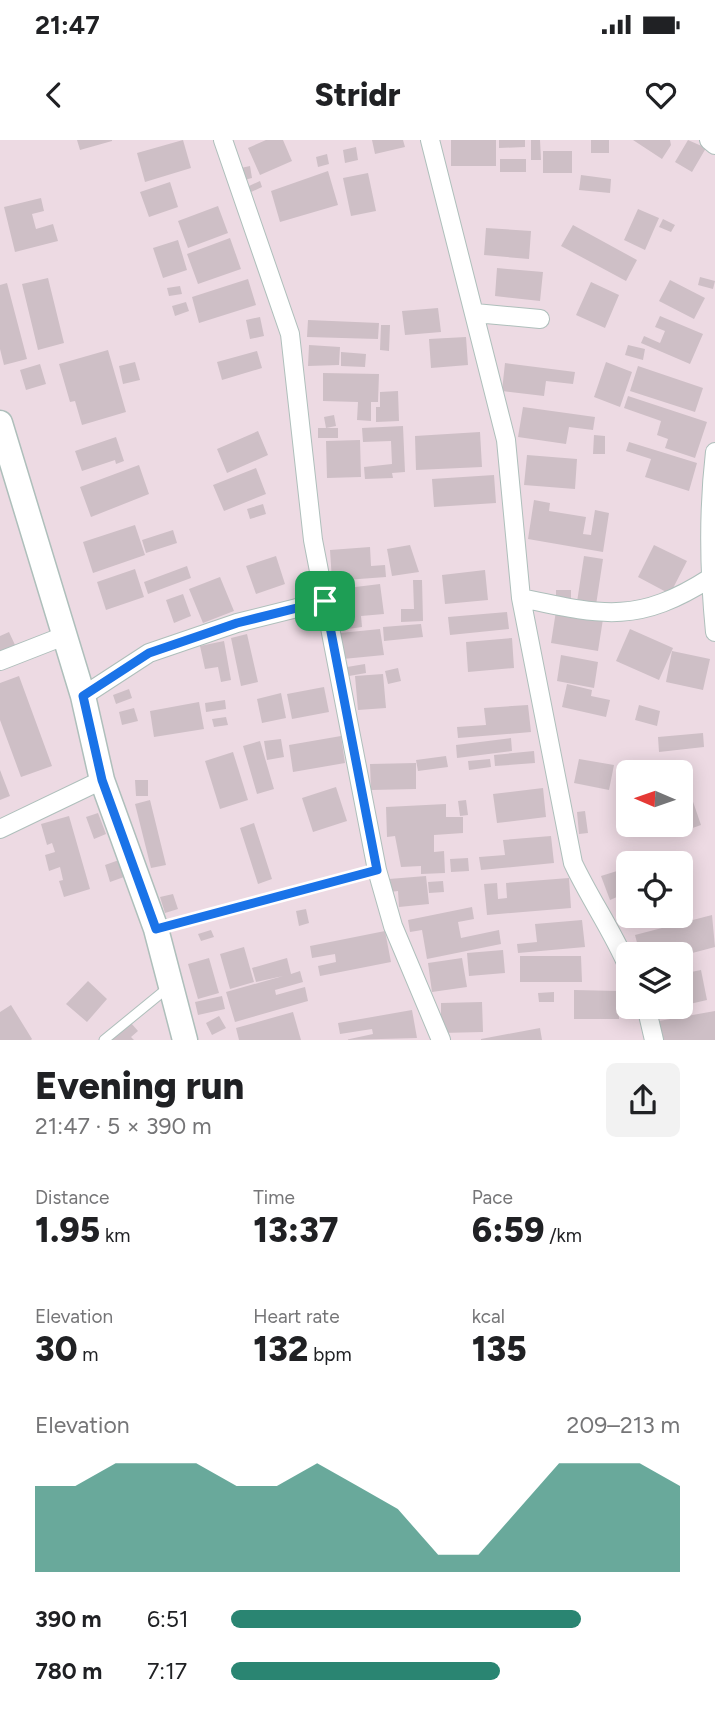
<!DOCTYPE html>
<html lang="en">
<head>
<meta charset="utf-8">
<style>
  body { margin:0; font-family:Figtree,sans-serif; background:#f2f2f2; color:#202124; height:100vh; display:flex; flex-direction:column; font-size:26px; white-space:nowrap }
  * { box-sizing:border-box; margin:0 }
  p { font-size:23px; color:#757577 }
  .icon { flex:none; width:38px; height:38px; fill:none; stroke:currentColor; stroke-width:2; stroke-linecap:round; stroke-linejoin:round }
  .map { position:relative; height:900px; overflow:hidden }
  .panel { display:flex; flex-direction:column; background:#fff; flex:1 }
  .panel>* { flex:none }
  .needle { width:46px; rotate:272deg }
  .controls { position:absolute; left:616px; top:620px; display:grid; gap:14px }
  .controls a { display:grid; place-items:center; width:77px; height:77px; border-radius:10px; background:#fff; box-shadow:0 4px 18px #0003; font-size:35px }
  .pin { position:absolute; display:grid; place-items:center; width:60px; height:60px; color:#fff; margin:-30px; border-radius:14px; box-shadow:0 4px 10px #0006 }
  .round { display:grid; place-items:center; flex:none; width:74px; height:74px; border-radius:10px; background:#f2f2f2 }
  .head { display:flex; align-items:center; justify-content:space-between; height:119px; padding:0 35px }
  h1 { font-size:38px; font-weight:800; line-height:52px }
  .figures { display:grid; grid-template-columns:repeat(3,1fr); gap:10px; height:119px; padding:7px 35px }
  .figures div { display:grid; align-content:center }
  .figures b { font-size:35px; font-weight:800 }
  .figures small { font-size:19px; font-weight:400 }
  .figures p { font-size:19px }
  .chart { height:196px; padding:14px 35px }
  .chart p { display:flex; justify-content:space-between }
  .chart svg { width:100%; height:126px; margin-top:7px; fill:#2a8572; opacity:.7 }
  ul { padding:0 35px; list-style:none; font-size:23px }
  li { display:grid; grid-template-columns:112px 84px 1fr; align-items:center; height:52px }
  li i { height:18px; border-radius:9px; background:#2a8572 }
  .status { display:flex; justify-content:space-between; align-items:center; height:49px; padding:0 35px; background:#fff; direction:ltr }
  .status svg { height:19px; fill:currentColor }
  header { display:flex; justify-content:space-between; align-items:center; height:91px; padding:0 35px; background:#fff; font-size:32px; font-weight:800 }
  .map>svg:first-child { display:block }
  .building { fill:#cebfc6 }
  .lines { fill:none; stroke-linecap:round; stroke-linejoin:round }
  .lane-casing { stroke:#aebfbb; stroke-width:11 }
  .street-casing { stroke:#aebfbb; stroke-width:20 }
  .secondary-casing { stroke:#aebfbb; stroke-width:27 }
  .path { stroke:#fff; stroke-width:3.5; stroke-dasharray:5 3.5; stroke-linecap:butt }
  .lane { stroke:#fff; stroke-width:9 }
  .street { stroke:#fff; stroke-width:18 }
  .secondary { stroke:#fff; stroke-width:24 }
  .route-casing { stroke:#fff; stroke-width:14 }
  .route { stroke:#1a73e8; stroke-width:9 }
</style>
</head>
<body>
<div class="status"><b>21:47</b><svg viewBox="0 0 49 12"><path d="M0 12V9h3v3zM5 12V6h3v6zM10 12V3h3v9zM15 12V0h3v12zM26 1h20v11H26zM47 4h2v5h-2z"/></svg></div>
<header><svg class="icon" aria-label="back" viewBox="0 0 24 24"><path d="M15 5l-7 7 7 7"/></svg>Stridr<svg class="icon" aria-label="heart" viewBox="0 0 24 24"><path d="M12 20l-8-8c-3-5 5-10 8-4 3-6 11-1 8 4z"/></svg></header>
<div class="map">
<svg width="715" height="900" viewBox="0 0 715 900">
  <rect width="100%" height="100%" fill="#eddae3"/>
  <!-- building -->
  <path class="building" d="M77,0H112V1L80,10Z
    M183,0L191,28L145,42L137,13Z
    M266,0H283L292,21L260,35L248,8Z
    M372,0H403L405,7L375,14Z
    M451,0H496V26H451Z
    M499,0H525V7L499,8Z
    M531,0H540L541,20H531Z
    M591,0H609V13H591Z
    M633,0H670L671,5L662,19Z
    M688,0L706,8L692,32L675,22Z
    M356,7L358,20L345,23L343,10Z
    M543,11H572V33H543Z
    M327,14L329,24L318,27L316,17Z
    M500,19H526V32H500Z
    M250,26L252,38L244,40L241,28Z
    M328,31L338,65L280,82L271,51Z
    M368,33L376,71L351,76L343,38Z
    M581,35L611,39L610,53L579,50Z
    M260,41L262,47L251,52L249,46Z
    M170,42L178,67L149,77L140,52Z
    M41,58L44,71L32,74L36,89L53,84L58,101L15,112L4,67Z
    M218,66L228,93L188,108L178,81Z
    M638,69L659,78L645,110L624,100Z
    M663,79L675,85L671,92L659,87Z
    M573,85L637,120L626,141L561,106Z
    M486,88L531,91L529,119L484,115Z
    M230,98L241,129L198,144L187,114Z
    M178,100L187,130L163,138L153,108Z
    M497,128L543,132L540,161L495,156Z
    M700,137L715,141L713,149L698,145Z
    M48,138L64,203L38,210L22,144Z
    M248,139L256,165L199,183L192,157Z
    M670,140L705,158L694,179L659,161Z
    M591,142L619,155L605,188L576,175Z
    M7,143L27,219L4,225L0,209V145Z
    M180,146L182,154L169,156L167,148Z
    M186,162L189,171L175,176L172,166Z
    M438,168L441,192L405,195L402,171Z
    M660,176L703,194L690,224L641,203L644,196L660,203L665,191L655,187Z
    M260,177L264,196L250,199L246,180Z
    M308,180L379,183L378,199L307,197Z
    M381,185H390L389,211L380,210Z
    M466,197L468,225L431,228L429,199Z
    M309,205L340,207L339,225L308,226Z
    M628,205L645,209L643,220L625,215Z
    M108,210L126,272L82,285L75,261L70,262L59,224Z
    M257,211L262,228L222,240L217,222Z
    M341,212L366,214L365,227L341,226Z
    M135,222L140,240L123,244L119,226Z
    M606,222L632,232L620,267L594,257Z
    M505,223L575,232L573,244L546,241L544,256L502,251Z
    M40,224L46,244L26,250L20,230Z
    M638,226L703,248L695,272L630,251Z
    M323,233L379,234L378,262H371V281L357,280L358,262L323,261Z
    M398,251L399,281L376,282V267H380V252Z
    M628,256L707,282L695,318L665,308L668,299L657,295L661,281L624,268Z
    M523,267L595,277L593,290L569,287L566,304L518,297Z
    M334,275L336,286L326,288L324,277Z
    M403,286L405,332L392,333L393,338L365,339L364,327L392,324L391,301L363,302L362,288Z
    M318,288H338V298H318Z
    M258,291L268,315L227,333L217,309Z
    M480,292L482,327L416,330L415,296Z
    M594,295L605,296V314H593Z
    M116,297L124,321L116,324L115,320L82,331L75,311Z
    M360,300L361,337L327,338L326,301Z
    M629,302L697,323L689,351L645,337L651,319L626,311Z
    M527,315L577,319L575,349L524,345Z
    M139,325L149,354L91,377L80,347Z
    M256,328L266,354L224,371L213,345Z
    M494,335L496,363L434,367L432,339Z
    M534,360L550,363L549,371L586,377L583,394L591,395L595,370L609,373L603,412L528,399Z
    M263,364L266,374L250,379L247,369Z
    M135,385L145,415L93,433L83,402Z
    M173,390L177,403L146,413L142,400Z
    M410,405L419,432L392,436L387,409Z
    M654,405L687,421L670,454L638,437Z
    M370,407L371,426L385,425L386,437L332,441L330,410Z
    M276,416L285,444L256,454L246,426Z
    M584,416L603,419L596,465L577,462Z
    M187,426L191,438L148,454L144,442Z
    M135,429L144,457L106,470L97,442Z
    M485,430L488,460L445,464L442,435Z
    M220,437L234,471L203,483L189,449Z
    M413,440H422L423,481L401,482V469H414Z
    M380,444L384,474L361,476L362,487L341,490L339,449Z
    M556,450H571V459H556Z
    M183,454L191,476L174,483L166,460Z
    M556,471L603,479L598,511L551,503Z
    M507,472L509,489L450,495L448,477Z
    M421,484L423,497L384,501L383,487Z
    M380,489L384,515L343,519L340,493Z
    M630,489L673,508L659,540L616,521Z
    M9,492L15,505L0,511V496Z
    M247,494L258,542L241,546L231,498Z
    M512,498L514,528L468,532L466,502Z
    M224,501L231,540L221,542L218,527L205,529L200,506Z
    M672,511L710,519L703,550L666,542Z
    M561,515L598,522L594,548L557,541Z
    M365,524L366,533L349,536L347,527Z
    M398,528L401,541L388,544L385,531Z
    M383,534L386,568L358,570L355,536Z
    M19,536L52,626L21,637L0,580V543Z
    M567,544L592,550L591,556L610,560L606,577L562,567Z
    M324,547L329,572L292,579L287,554Z
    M129,549L132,558L116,564L113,555Z
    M281,553L286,578L262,583L257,559Z
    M225,560L226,569L206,572L205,563Z
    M199,562L204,589L154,597L150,571Z
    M528,565L531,592L458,598L457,587L486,585L484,568Z
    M639,565L660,571L657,586L635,580Z
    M134,568L138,581L122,585L119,572Z
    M226,577L228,585L214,587L212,579Z
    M703,593L704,607L659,612L658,597Z
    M341,596L345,623L293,632L289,605Z
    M511,598L512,611L457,618L456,605Z
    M281,599L284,617L267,620L264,601Z
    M260,601L274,649L257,654L243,606Z
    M534,611L535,623L495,626L494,615Z
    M233,612L248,660L220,669L205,621Z
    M446,616L448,627L418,631L416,620Z
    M490,619L491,627L469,630L468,621Z
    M579,619L614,625L609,650L574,643Z
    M416,623V649L371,650L370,624Z
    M0,630L10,656L0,660Z
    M135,640H148V656H136Z
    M336,647L347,681L313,692L302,658Z
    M543,648L546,677L497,683L493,654Z
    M689,650L701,685L684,691L681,653Z
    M150,660L166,725L151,728L135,664Z
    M466,660L468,675L460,676L458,661Z
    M446,664V677H463V693L434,695V712L444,711L445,733L421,734V726L401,727L395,696L387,697L386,667Z
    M585,671L588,693L579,694L577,672Z
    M98,673L106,694L94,699L86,677Z
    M69,676L90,749L64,757L59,741L63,740L60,727L49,731L45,715L55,712L52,703L47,705L41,684Z
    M254,683L272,739L258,744L240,688Z
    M551,696L554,723L481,730L479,717L505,715L503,700Z
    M468,718L469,731L451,732L450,719Z
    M119,720L124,737L110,742L105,725Z
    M617,731L623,747L628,746V777L625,778L617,757L610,760L601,736Z
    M426,736L429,764L399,767L398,751L390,752L389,739Z
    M569,738L571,768L487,775L484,744L497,743L498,759L507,758L506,743Z
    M443,741L444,752L429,753L428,742Z
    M173,754L178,769L165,773L160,757Z
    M472,767L474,779L458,782L461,798L499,790L501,804L427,819L422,790L410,792L408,780Z
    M306,769L309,783L299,786L296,771Z
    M712,775L715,807L681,816L640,814L635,795Z
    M582,780L585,807L518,813L517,804L537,802L535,784Z
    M211,790L214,797L201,801L198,794Z
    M385,791L391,822L320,836L318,826L336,822L335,814L312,818L310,806Z
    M244,807L254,842L230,849L220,814Z
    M503,810L505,833L469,836L467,813Z
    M520,816H581L582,842H520Z
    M209,818L219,853L198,859L188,824Z
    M287,818L291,834L300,831L303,842L275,850L276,855L305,847L308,861L235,882L226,852L283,836L256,842L252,828Z
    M462,818L467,847L432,852L428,823Z
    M701,830L707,860L681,866V834Z
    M88,841L107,859L87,882L66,864Z
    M574,850L619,851V879H574Z
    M554,852V862H539L538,853Z
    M222,856L225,869L198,875L195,862Z
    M482,862L483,892L441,893V863Z
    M11,865L32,899L31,900H0V872Z
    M412,870L417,898L345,900L373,894L372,889L340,894L338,883Z
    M715,871V900H663L659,881Z
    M293,872L301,900H239L236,888Z
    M219,876L226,888L212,895L206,883Z
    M131,883L138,891L131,897L134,900H112Z
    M540,888L542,900H481V899Z"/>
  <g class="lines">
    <defs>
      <path id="lane" d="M104,900L170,846"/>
      <path id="street" d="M223,0L290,194L313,400L377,730L393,786L441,900
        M430,0L506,300L521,458L573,723C590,759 612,790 628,827
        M709,0L715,5
        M475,173L540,179
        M715,312C708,372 709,431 715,492
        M521,458C601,475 637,485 710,438
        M0,521L64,496
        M83,556L149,513L237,483L325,461
        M0,689L102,640
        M646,866L654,900"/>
      <path id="secondary" d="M0,283L83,556L102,640L156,789L185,900"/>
    </defs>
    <!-- lane casing -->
    <use href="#lane" class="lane-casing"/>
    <!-- street casing -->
    <use href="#street" class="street-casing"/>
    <!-- secondary casing -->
    <use href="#secondary" class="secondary-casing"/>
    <!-- path -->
    <path class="path" d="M175,784L360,735"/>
    <!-- lane -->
    <use href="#lane" class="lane"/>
    <!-- street -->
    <use href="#street" class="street"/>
    <!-- secondary -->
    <use href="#secondary" class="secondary"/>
  </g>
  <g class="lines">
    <defs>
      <path id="route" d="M325,461L377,730L156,789L102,640L83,556L149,513L237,483Z"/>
    </defs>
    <!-- route casing -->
    <use href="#route" class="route-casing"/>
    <!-- route -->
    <use href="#route" class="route"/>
  </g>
</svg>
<div class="controls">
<a><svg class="needle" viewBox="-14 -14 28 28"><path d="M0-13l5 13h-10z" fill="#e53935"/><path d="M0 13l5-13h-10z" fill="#757577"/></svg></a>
<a><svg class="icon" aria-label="locate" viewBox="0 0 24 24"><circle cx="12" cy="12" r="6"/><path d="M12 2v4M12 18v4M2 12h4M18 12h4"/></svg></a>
<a><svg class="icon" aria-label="layers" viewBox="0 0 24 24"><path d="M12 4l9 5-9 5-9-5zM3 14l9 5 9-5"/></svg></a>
</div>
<div class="pin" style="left:325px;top:461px;background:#1e9e55"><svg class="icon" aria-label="arrive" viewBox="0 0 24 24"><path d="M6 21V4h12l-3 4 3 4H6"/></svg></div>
</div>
<section class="panel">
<div class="head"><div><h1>Evening run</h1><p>21:47 · 5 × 390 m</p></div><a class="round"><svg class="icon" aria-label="share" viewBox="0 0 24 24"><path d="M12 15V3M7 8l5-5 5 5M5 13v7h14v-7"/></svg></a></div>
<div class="figures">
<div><p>Distance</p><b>1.95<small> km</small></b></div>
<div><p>Time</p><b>13:37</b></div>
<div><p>Pace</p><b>6:59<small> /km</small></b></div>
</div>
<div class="figures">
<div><p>Elevation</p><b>30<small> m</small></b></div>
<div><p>Heart rate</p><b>132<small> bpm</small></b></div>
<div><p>kcal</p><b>135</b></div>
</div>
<div class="chart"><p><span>Elevation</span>209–213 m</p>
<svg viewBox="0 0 160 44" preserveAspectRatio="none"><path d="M0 44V14L10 14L20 6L30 6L40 6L50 14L60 14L70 6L80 14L90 22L100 38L110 38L120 22L130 6L140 6L150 6L160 14V44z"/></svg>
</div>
<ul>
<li><b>390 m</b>6:51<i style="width:78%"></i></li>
<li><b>780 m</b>7:17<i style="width:60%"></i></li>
</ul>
</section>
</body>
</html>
